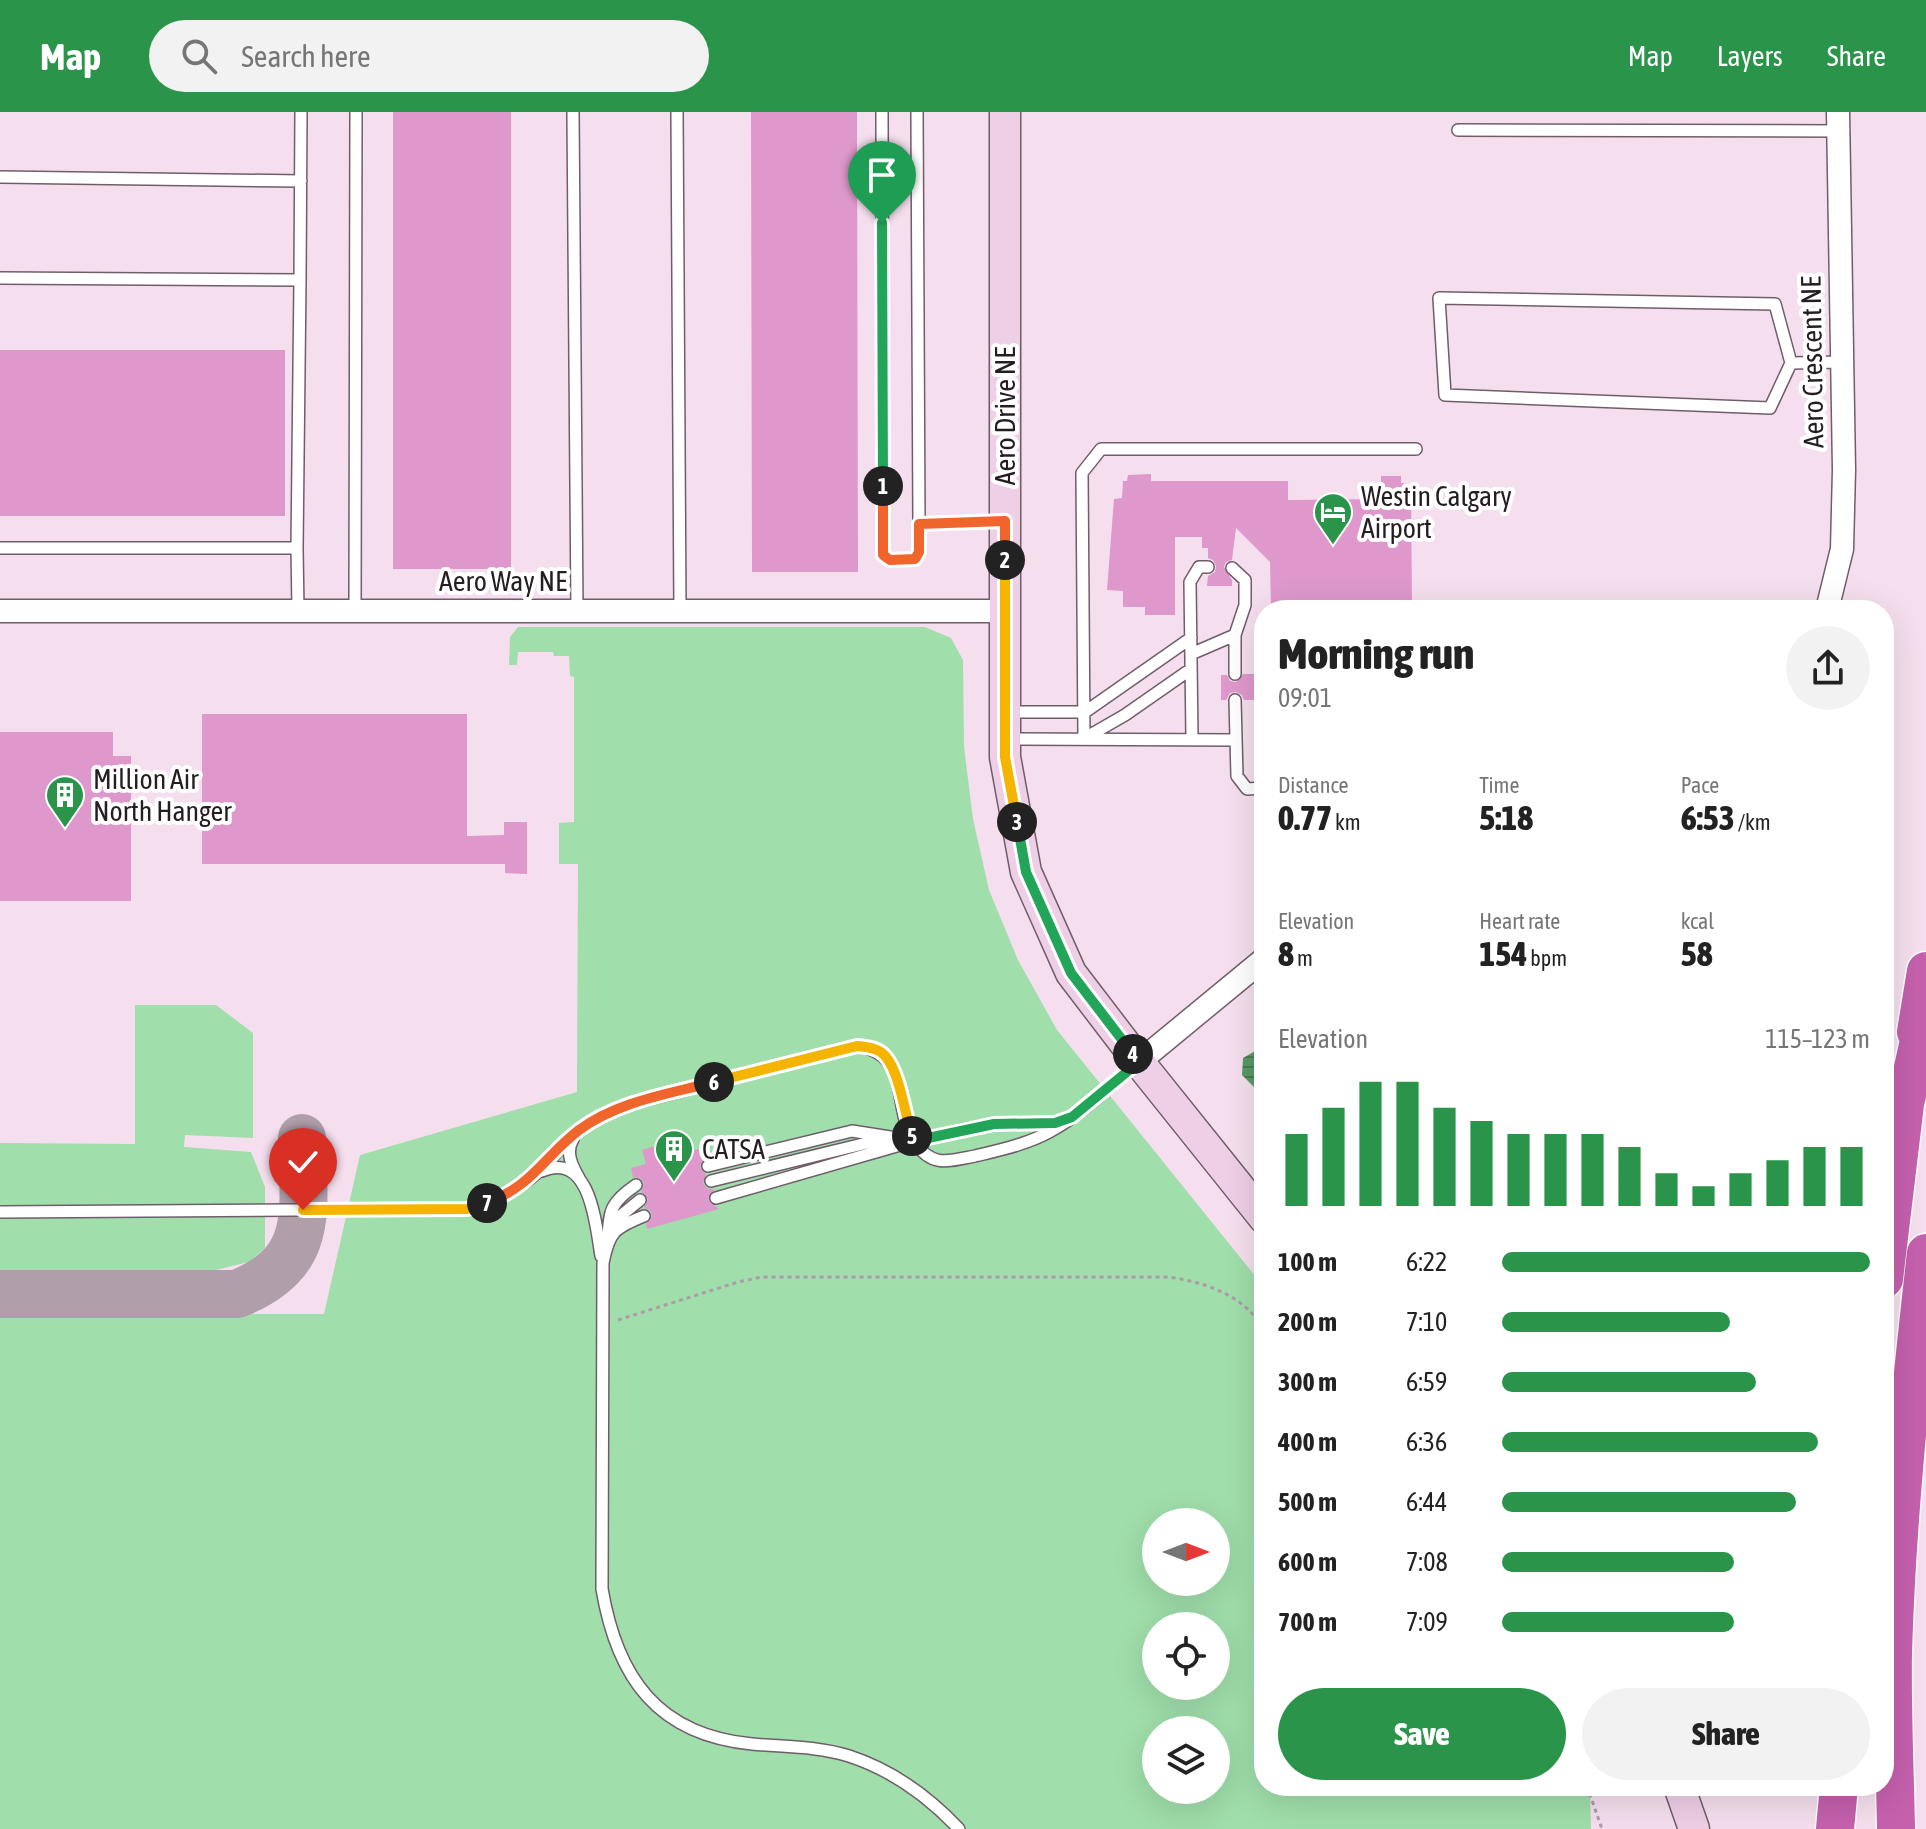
<!DOCTYPE html>
<html lang="en">
<head>
<meta charset="utf-8">
<style>
  body { margin:0; font-family:"Asap Condensed",sans-serif; background:#f2f2f2; color:#222; height:100vh; display:flex; flex-direction:column; font-size:30px; white-space:nowrap }
  * { box-sizing:border-box; margin:0 }
  p { font-size:26px; color:#767676 }
  .icon { flex:none; width:44px; height:44px; fill:none; stroke:currentColor; stroke-width:2; stroke-linecap:round; stroke-linejoin:round }
  .map { position:relative; flex:1; overflow:hidden }
  .drawer { position:absolute; left:1254px; top:488px; width:640px; height:1196px; display:flex; flex-direction:column; background:#fff; border-radius:32px; box-shadow:0 8px 32px #0002 }
  .drawer>* { flex:none }
  .needle { width:52px; rotate:90deg }
  .tools { position:absolute; left:1142px; top:1396px; display:grid; gap:16px }
  .tools a { display:grid; place-items:center; width:88px; height:88px; border-radius:50%; background:#fff; box-shadow:0 8px 32px #0002; font-size:40px }
  .pin { position:absolute; display:grid; place-items:center; width:68px; height:68px; color:#fff; margin:-82px -34px; border-radius:50% 50% 50% 0; rotate:-45deg; box-shadow:0 0 8px #0007 }
  .pin .icon { rotate:45deg }
  .km { position:absolute; width:40px; height:40px; margin:-20px; border-radius:50%; background:#222; color:#fff; font-size:22px; line-height:40px; text-align:center }
  .round { display:grid; place-items:center; flex:none; width:84px; height:84px; border-radius:42px; background:#f2f2f2 }
  .overview { display:flex; align-items:center; justify-content:space-between; height:136px; padding:0 24px }
  h1 { font-size:44px; font-weight:800; line-height:60px }
  .metrics { display:grid; grid-template-columns:repeat(3,1fr); gap:12px; height:136px; padding:8px 24px }
  .metrics div { display:grid; align-content:center }
  .metrics b { font-size:34px; font-weight:800 }
  .metrics small { font-size:22px; font-weight:400 }
  .metrics p { font-size:22px }
  .chart { height:224px; padding:16px 24px }
  .chart p { display:flex; justify-content:space-between }
  .chart svg { width:100%; height:144px; margin-top:8px; stroke:#2a944b; stroke-width:6 }
  .action { display:flex; gap:16px; margin-top:auto; padding:16px 24px }
  .action a { flex:1; height:92px; border-radius:48px; background:#2a944b; color:#fff; font-size:32px; font-weight:800; line-height:92px; text-align:center }
  .action a+a { background:#f2f2f2; color:#222 }
  ul { padding:0 24px; list-style:none; font-size:26px }
  li { display:grid; grid-template-columns:128px 96px 1fr; align-items:center; height:60px }
  li i { height:20px; border-radius:10px; background:#2a944b }
  header { display:flex; align-items:center; gap:48px; box-sizing:border-box; height:112px; padding:0 40px; background:#2a944b; color:#fff }
  header strong { font-size:38px }
  nav { display:flex; gap:44px; margin-inline-start:auto; font-size:28px }
  .search { width:560px; height:72px; background:#f2f2f2; display:flex; align-items:center; gap:20px; box-sizing:border-box; padding:0 28px; border-radius:44px; color:#767676; font-size:30px }
  .map>svg:first-child { display:block }
  .grass { fill:#a0deab; fill-rule:evenodd }
  .water { fill:url(#water-rules) }
  .lines { fill:none; stroke-linecap:round; stroke-linejoin:round }
  .taxiway { stroke:#b09eaa; stroke-width:48 }
  .building { fill:#de98cb }
  .lane-casing { stroke:#705d6a; stroke-width:14 }
  .street-casing { stroke:#705d6a; stroke-width:25 }
  .secondary-casing { stroke:#705d6a; stroke-width:33 }
  .highway-casing { stroke:#fff; stroke-width:41 }
  .path { stroke:#ad9ca8; stroke-width:3; stroke-dasharray:4 4; stroke-linecap:butt }
  .lane { stroke:#fff; stroke-width:11 }
  .street { stroke:#fff; stroke-width:22 }
  .secondary { stroke:#eecfe6; stroke-width:30 }
  .highway { stroke:#c560ad; stroke-width:38 }
  .split-1-casing { stroke:#fff; stroke-width:16 }
  .split-2-casing { stroke:#fff; stroke-width:16 }
  .split-3-casing { stroke:#fff; stroke-width:16 }
  .split-4-casing { stroke:#fff; stroke-width:16 }
  .split-5-casing { stroke:#fff; stroke-width:16 }
  .split-6-casing { stroke:#fff; stroke-width:16 }
  .split-7-casing { stroke:#fff; stroke-width:16 }
  .split-8-casing { stroke:#fff; stroke-width:16 }
  .split-1 { stroke:#22a559; stroke-width:10 }
  .split-2 { stroke:#f0652b; stroke-width:10 }
  .split-3 { stroke:#f5b400; stroke-width:10 }
  .split-4 { stroke:#22a559; stroke-width:10 }
  .split-5 { stroke:#22a559; stroke-width:10 }
  .split-6 { stroke:#f5b400; stroke-width:10 }
  .split-7 { stroke:#f0652b; stroke-width:10 }
  .split-8 { stroke:#f5b400; stroke-width:10 }
  .labels { text-anchor:middle; dominant-baseline:central; stroke-width:8; stroke-linejoin:round; paint-order:stroke }
  .street-label { font-size:28px; fill:#251d22; stroke:#fff }
  .poi-label { font-size:28px; fill:#251d22; stroke:#fff; text-anchor:start }
</style>
</head>
<body>
<header>
<strong>Map</strong>
<div class="search"><svg class="icon" aria-label="search" viewBox="0 0 24 24"><circle cx="10" cy="10" r="6"/><path d="M15 15l6 6"/></svg>Search here</div>
<nav><a>Map</a><a>Layers</a><a>Share</a></nav>
</header>
<div class="map">
<svg width="1926" height="1717" viewBox="0 0 1926 1717">
  <defs>
    <pattern id="water-rules" width="6" height="5" patternUnits="userSpaceOnUse" patternTransform="scale(2)"><rect width="6" height="5" fill="#569b65"/><path d="M0 2.5h6" fill="none" stroke="#477e53"/></pattern>
  </defs>
  <rect width="100%" height="100%" fill="#f5dfee"/>
  <!-- grass -->
  <path class="grass" d="M518,515H925L951,526L963,548L964,635L973,707L989,778L1018,848L1057,918L1264,1175V1674H1590L1591,1717H0V1202H324L360,1043L577,980L578,752H559V711L574,710V565L570,564L569,544H554L553,540H518L517,553H509L510,525ZM1156,1410H1216V1470H1156ZM1156,1514H1216V1574H1156ZM1156,1618H1216V1678H1156Z
    M135,893H216L253,921V1026L185,1023L184,1035L251,1040L265,1075V1136L249,1150L195,1163H0V1031L135,1032Z"/>
  <!-- water -->
  <path class="water" d="M1257,938H1264V985L1242,963L1243,946Z"/>
  <g class="lines">
    <!-- taxiway -->
    <path class="taxiway" d="M0,1182H237C317,1150 303,1098 302,1026"/>
  </g>
  <!-- building -->
  <path class="building" d="M393,0H511V457H393Z
    M751,0H857L858,460H752Z
    M0,238H285V404H0Z
    M1151,362V369H1288V388L1381,387V364H1401V371L1411,372L1412,498H1271L1270,450L1236,416L1232,448L1226,450L1224,455L1232,468V474H1207L1208,464L1215,460L1216,454L1213,448L1208,446V436H1202V425H1175V503H1145V495H1123V479L1107,478L1114,387L1122,386L1123,369H1127L1128,363Z
    M1243,562H1264V588H1244L1242,583L1236,580L1230,581L1226,588H1221V563H1227L1230,569L1236,570Z
    M202,602H467V724L504,723V710H527V762L505,761V752H202Z
    M0,620H113V644H131V789H0Z
    M683,1026L687,1040L703,1036L705,1046L700,1055L706,1062L703,1072L708,1077H714L708,1088L719,1097L647,1117L646,1112L652,1104L650,1098L644,1096L648,1087L641,1080L644,1071L640,1066L633,1065L631,1056L646,1052L642,1038Z"/>
  <g class="lines">
    <defs>
      <path id="lane" d="M573,0L577,499
        M677,0L680,499
        M882,0L883,443L890,448L915,447L919,440V412L1002,409
        M917,0L919,412
        M1458,18L1838,19
        M0,65L301,69
        M0,166L300,168L301,0
        M1791,251L1770,296L1445,283L1439,186L1775,192L1791,251L1842,250
        M0,436H297L298,499
        M297,436L300,168
        M1232,456L1245,468V493L1235,523V562
        M355,499L356,0
        M1191,542L1235,523
        M1235,588L1237,664L1247,677L1264,676
        M1006,600H1085L1191,526
        M1084,626L1082,361L1101,337H1416
        M1085,626L1125,603L1191,557
        M1192,626L1190,470L1199,455H1208
        M1007,627L1235,628
        M573,1027C565,1040 572,1054 579,1066
        M708,1054L852,1019L909,1028
        M542,1059C591,1038 596,1115 601,1144
        M711,1069L867,1031L893,1030
        M716,1086L914,1029L961,1018L994,1012L1055,1011L1064,1008
        M0,1100L467,1097C493,1089 518,1078 538,1060C552,1047 563,1031 578,1019C592,1007 610,1000 627,993L857,934C913,942 891,997 915,1031C933,1056 949,1049 975,1044C1000,1038 1028,1032 1051,1019C1082,1002 1110,974 1138,951
        M644,1104C614,1116 609,1120 603,1151L602,1477C617,1565 657,1623 752,1632C784,1635 817,1634 849,1644C892,1658 928,1684 959,1717
        M614,1117L618,1106L640,1088
        M608,1127C609,1098 611,1090 636,1073"/>
      <path id="street" d="M1827,498L1842,437L1844,358L1838,0
        M0,499H1005
        M1139,950L1264,847"/>
      <path id="secondary" d="M1005,0V645L1026,760L1071,861L1139,950L1264,1106
        M1679,1674L1694,1717"/>
      <path id="highway" d="M1916,920L1926,859
        M1884,1167L1905,992L1926,897
        M1835,1717L1839,1674
        M1896,1717C1895,1658 1892,1599 1893,1541C1897,1407 1911,1274 1926,1141"/>
    </defs>
    <!-- lane casing -->
    <use href="#lane" class="lane-casing"/>
    <!-- street casing -->
    <use href="#street" class="street-casing"/>
    <!-- secondary casing -->
    <use href="#secondary" class="secondary-casing"/>
    <!-- highway casing -->
    <use href="#highway" class="highway-casing"/>
    <!-- path -->
    <path class="path" d="M618,1208L738,1170L762,1165H1169C1207,1171 1241,1182 1264,1216
      M1587,1674L1602,1717"/>
    <!-- lane -->
    <use href="#lane" class="lane"/>
    <!-- street -->
    <use href="#street" class="street"/>
    <!-- secondary -->
    <use href="#secondary" class="secondary"/>
    <!-- highway -->
    <use href="#highway" class="highway"/>
  </g>
  <g class="lines">
    <defs>
      <path id="split-1" d="M882,111L883,374"/>
      <path id="split-2" d="M883,374V443L890,448L915,447L919,440V412L1005,409V448"/>
      <path id="split-3" d="M1005,448V645L1017,710"/>
      <path id="split-4" d="M1017,710L1026,760L1071,861L1133,942"/>
      <path id="split-5" d="M912,1024L914,1029L994,1012L1055,1011L1072,1005L1139,950L1133,942"/>
      <path id="split-6" d="M714,970L857,934C868,935 879,936 886,945C900,962 905,1003 912,1024"/>
      <path id="split-7" d="M487,1091C532,1074 545,1044 579,1018C618,989 669,982 714,970"/>
      <path id="split-8" d="M303,1098L467,1097L487,1091"/>
    </defs>
    <!-- split-1 casing -->
    <use href="#split-1" class="split-1-casing"/>
    <!-- split-2 casing -->
    <use href="#split-2" class="split-2-casing"/>
    <!-- split-3 casing -->
    <use href="#split-3" class="split-3-casing"/>
    <!-- split-4 casing -->
    <use href="#split-4" class="split-4-casing"/>
    <!-- split-5 casing -->
    <use href="#split-5" class="split-5-casing"/>
    <!-- split-6 casing -->
    <use href="#split-6" class="split-6-casing"/>
    <!-- split-7 casing -->
    <use href="#split-7" class="split-7-casing"/>
    <!-- split-8 casing -->
    <use href="#split-8" class="split-8-casing"/>
    <!-- split-1 -->
    <use href="#split-1" class="split-1"/>
    <!-- split-2 -->
    <use href="#split-2" class="split-2"/>
    <!-- split-3 -->
    <use href="#split-3" class="split-3"/>
    <!-- split-4 -->
    <use href="#split-4" class="split-4"/>
    <!-- split-5 -->
    <use href="#split-5" class="split-5"/>
    <!-- split-6 -->
    <use href="#split-6" class="split-6"/>
    <!-- split-7 -->
    <use href="#split-7" class="split-7"/>
    <!-- split-8 -->
    <use href="#split-8" class="split-8"/>
  </g>
  <!-- icons -->
  <defs>
    <symbol id="hotel-pin" viewBox="-11 -11 22 30"><path d="M0 17L-7.5 6A9.5 9.5 0 1 1 7.5 6Z" fill="#2a944b" stroke="#fff"/><path d="M-6-4.5h1.5V1H6V5H4.5V3h-9V5H-6ZM-4 0a1.8 1.8 0 1 1 3.6 0ZM.5 0V-2.5h3Q6-2.5 6 0Z" fill="#fff"/></symbol>
    <symbol id="building-pin" viewBox="-11 -11 22 30"><path d="M0 17L-7.5 6A9.5 9.5 0 1 1 7.5 6Z" fill="#2a944b" stroke="#fff"/><path d="M-4-6H4V6H1V3H-1V6H-4ZM-2.5-4.3h1.7v1.8h-1.7ZM.8-4.3h1.7v1.8H.8ZM-2.5-1h1.7V.8h-1.7ZM.8-1h1.7V.8H.8Z" fill="#fff"/></symbol>
  </defs>
  <g fill-rule="evenodd">
    <use href="#hotel-pin" x="1311" y="378" width="44" height="60"/>
    <use href="#building-pin" x="43" y="661" width="44" height="60"/>
    <use href="#building-pin" x="652" y="1015" width="44" height="60"/>
  </g>
  <g class="labels">
    <!-- street labels -->
    <g class="street-label">
      <text transform="translate(1812 250) rotate(-91)">Aero Crescent NE</text>
      <text transform="translate(1005 304) rotate(-90)">Aero Drive NE</text>
      <text x="503" y="469">Aero Way NE</text>
    </g>
    <!-- poi labels -->
    <g class="poi-label">
      <text x="1361" y="384">Westin Calgary<tspan x="1361" dy="32">Airport</tspan></text>
      <text x="93" y="667">Million Air<tspan x="93" dy="32">North Hanger</tspan></text>
      <text x="702" y="1037">CATSA</text>
    </g>
  </g>
</svg>
<div class="tools">
<a><svg class="needle" viewBox="-14 -14 28 28"><path d="M0-13l5 13h-10z" fill="#e53935"/><path d="M0 13l5-13h-10z" fill="#767676"/></svg></a>
<a><svg class="icon" aria-label="locate" viewBox="0 0 24 24"><circle cx="12" cy="12" r="6"/><path d="M12 2v4M12 18v4M2 12h4M18 12h4"/></svg></a>
<a><svg class="icon" aria-label="layers" viewBox="0 0 24 24"><path d="M12 4l9 5-9 5-9-5zM3 14l9 5 9-5"/></svg></a>
</div>
<div class="pin" style="left:882px;top:111px;background:#1e9e55"><svg class="icon" aria-label="arrive" viewBox="0 0 24 24"><path d="M6 21V4h12l-3 4 3 4H6"/></svg></div>
<div class="pin" style="left:303px;top:1098px;background:#d93025"><svg class="icon" aria-label="check" viewBox="0 0 24 24"><path d="M5 12l5 5 9-10"/></svg></div>
<b class="km" style="left:883px;top:374px">1</b>
<b class="km" style="left:1005px;top:448px">2</b>
<b class="km" style="left:1017px;top:710px">3</b>
<b class="km" style="left:1133px;top:942px">4</b>
<b class="km" style="left:912px;top:1024px">5</b>
<b class="km" style="left:714px;top:970px">6</b>
<b class="km" style="left:487px;top:1091px">7</b>
<section class="drawer">
<div class="overview"><div><h1>Morning run</h1><p>09:01</p></div><a class="round"><svg class="icon" aria-label="share" viewBox="0 0 24 24"><path d="M12 15V3M7 8l5-5 5 5M5 13v7h14v-7"/></svg></a></div>
<div class="metrics">
<div><p>Distance</p><b>0.77<small> km</small></b></div>
<div><p>Time</p><b>5:18</b></div>
<div><p>Pace</p><b>6:53<small> /km</small></b></div>
</div>
<div class="metrics">
<div><p>Elevation</p><b>8<small> m</small></b></div>
<div><p>Heart rate</p><b>154<small> bpm</small></b></div>
<div><p>kcal</p><b>58</b></div>
</div>
<div class="chart"><p><span>Elevation</span>115–123 m</p>
<svg viewBox="0 0 160 44" preserveAspectRatio="none"><path d="M5 44V22M15 44V14M25 44V6M35 44V6M45 44V14M55 44V18M65 44V22M75 44V22M85 44V22M95 44V26M105 44V34M115 44V38M125 44V34M135 44V30M145 44V26M155 44V26"/></svg>
</div>
<ul>
<li><b>100 m</b>6:22<i style="width:100%"></i></li>
<li><b>200 m</b>7:10<i style="width:62%"></i></li>
<li><b>300 m</b>6:59<i style="width:69%"></i></li>
<li><b>400 m</b>6:36<i style="width:86%"></i></li>
<li><b>500 m</b>6:44<i style="width:80%"></i></li>
<li><b>600 m</b>7:08<i style="width:63%"></i></li>
<li><b>700 m</b>7:09<i style="width:63%"></i></li>
</ul>
<div class="action"><a>Save</a><a>Share</a></div>
</section>
</div>
</body>
</html>
